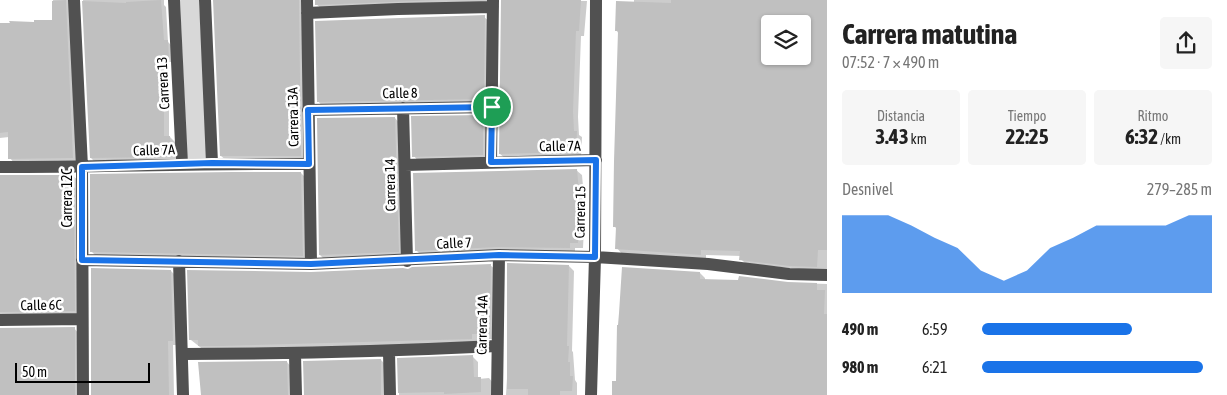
<!DOCTYPE html>
<html lang="es">
<head>
<meta charset="utf-8">
<style>
  body { margin:0; font-family:"Asap Condensed",sans-serif; background:#f6f6f6; color:#222; height:100vh; display:flex; flex-direction:column; font-size:19px; white-space:nowrap }
  * { box-sizing:border-box; margin:0 }
  p { font-size:16px; color:#767676 }
  .icon { flex:none; width:28px; height:28px; fill:none; stroke:currentColor; stroke-width:2; stroke-linecap:round; stroke-linejoin:round }
  .map { position:relative; flex:1; overflow:hidden }
  .panel { display:flex; flex-direction:column; background:#fff; width:400px }
  .panel>* { flex:none }
  .tools { position:absolute; left:761px; top:15px; display:grid; gap:10px }
  .tools a { display:grid; place-items:center; width:50px; height:50px; border-radius:5px; background:#fff; box-shadow:0 1px 4px #0004; font-size:25px }
  .scale { position:absolute; left:15px; bottom:12px; width:135px; box-sizing:border-box; padding-left:5px; border:2px solid #000; border-top:0; font-size:14px; line-height:18px; white-space:nowrap; color:#000; -webkit-text-stroke:4px #fff; paint-order:stroke }
  .pin { position:absolute; display:grid; place-items:center; width:42px; height:42px; color:#fff; margin:-21px; border:2px solid #fff; border-radius:50%; box-shadow:0 1px 5px #0007 }
  .round { display:grid; place-items:center; flex:none; width:52px; height:52px; border-radius:5px; background:#f6f6f6 }
  .headline { display:flex; align-items:center; justify-content:space-between; height:85px; padding:0 15px }
  h1 { font-size:28px; font-weight:700; line-height:38px }
  .metrics { display:grid; grid-template-columns:repeat(3,1fr); gap:8px; height:85px; padding:5px 15px }
  .metrics div { display:grid; align-content:center; border-radius:5px; background:#f6f6f6; text-align:center }
  .metrics b { font-size:21px; font-weight:700 }
  .metrics small { font-size:14px; font-weight:400 }
  .metrics p { font-size:14px }
  .chart { height:140px; padding:10px 15px }
  .chart p { display:flex; justify-content:space-between }
  .chart svg { width:100%; height:90px; margin-top:5px; fill:#1a73e8; opacity:.7 }
  ul { padding:0 15px; list-style:none; font-size:16px }
  li { display:grid; grid-template-columns:80px 60px 1fr; align-items:center; height:38px }
  li i { height:12px; border-radius:6px; background:#1a73e8 }
  main { display:flex; flex:1; min-height:0 }
  .map>svg:first-child { display:block }
  .grass { fill:#d8d8d8 }
  .shadow { fill:#0003; fill-rule:evenodd }
  .building { fill:#c0c0c0; fill-rule:evenodd }
  .lines { fill:none; stroke-linecap:round; stroke-linejoin:round }
  .minor { stroke:#515151; stroke-width:12 }
  .route-casing { stroke:#fff; stroke-width:10 }
  .route { stroke:#1a73e8; stroke-width:6 }
  .labels { text-anchor:middle; dominant-baseline:central; stroke-width:5; stroke-linejoin:round; paint-order:stroke }
  .street-label { font-size:14px; fill:#000; stroke:#fff }
</style>
</head>
<body>
<main>
<div class="map">
<svg width="827" height="395" viewBox="0 0 827 395">
  <rect width="100%" height="100%" fill="#fff"/>
  <!-- grass -->
  <path class="grass" d="M180,0H199L208,158H187Z"/>
  <!-- shadow -->
  <path class="shadow" d="M53,0H74L78,163L15,164L10,158L9,137L0,138V24H35L54,21Z
    M83,0H164V5L166,7L168,42L173,47V62H169V136L175,142V161L96,163L91,158Z
    M214,0H307L306,161H227L221,156Z
    M316,0H493L491,4L322,9L316,4Z
    M502,0L587,1L584,36H581L578,117L579,135L582,137L581,157L506,159L500,154Z
    M634,0H827V271L746,264L741,259V256L706,255V260L622,254L617,248L618,230L615,227L619,34L616,30L634,3ZM770,24H802V56H770Z
    M484,17L490,22L489,104L323,107L318,101Z
    M483,117L488,122V160L419,162L414,156Z
    M395,118L400,124L404,257L326,261L320,255L318,119Z
    M576,170L582,175L585,209L583,248H575V253L422,256L416,250Z
    M301,173L307,179L308,261L97,257L92,252Z
    M0,176H73L79,181V316L0,320Z
    M490,265L496,270L495,339H477V344L205,351L191,340L311,273L408,270Z
    M569,266L574,271L572,351L573,352L575,380L577,383V395H506L507,378H508Z
    M171,271L176,276L178,345H173L174,395H92Z
    M700,273L705,278V280L827,284V395H613L617,382Z
    M74,328L79,334L80,395H0V329Z
    M472,356L478,362V379L489,378L494,384V395H399V359Z
    M381,360L386,365L387,395H305Z
    M287,362L292,368L293,395H202Z"/>
  <!-- building -->
  <path class="building" d="M66,0L73,158L8,159V132L0,133V23H10L9,21L34,22V20H52V1Z
    M161,0L164,40H168L169,58L164,57V136H170L171,157L90,158L82,1L126,3V2Z
    M213,0H299L301,156H220Z
    M315,0H439L315,5Z
    M501,0H581L579,31H576L573,111L574,131H577L576,152L499,154Z
    M671,0H827V250H818L817,267L790,266L739,260L740,251L701,250V255L615,249L616,227H613L614,161L618,31H615L616,1L671,3ZM770,22L803,24L804,56H770Z
    M485,15L484,99L317,102L315,21Z
    M483,115V155L412,157L411,116Z
    M395,117L399,252L319,255L317,118Z
    M577,169L580,203L578,243H570V248L499,247L415,251L413,173Z
    M232,172H301L303,256L90,252V174Z
    M0,175H74L75,311L0,312Z
    M507,263L569,265L567,346H569L568,362H570V376H573L572,391H560V395H528V389H507Z
    M491,264L490,334H472V339L222,346H198V340H189L187,270L311,272L403,268L408,269L412,267Z
    M622,267L700,272V279L738,280L739,276L788,282L817,283V290H825L824,314H827V395H612V381H616L617,325H618L619,313Z
    M91,268L171,270L173,341H168L169,395H91Z
    M75,327V395H0V328Z
    M473,355L474,377H481V392L444,394V392L398,393L397,358Z
    M381,359V395H304L303,361Z
    M287,361L288,395H201L198,362Z"/>
  <g class="lines">
    <!-- minor -->
    <path class="minor" d="M74,0L82,167L83,395
      M174,0L182,164
      M205,0L212,163
      M307,0L311,264
      M307,13L398,9L493,7
      M403,108L407,261
      M308,110L492,107
      M491,162L493,0
      M405,165L596,160
      M0,167C103,167 206,163 309,164
      M82,260L311,264L499,255L595,257L708,264L789,274L827,275
      M179,261L183,395
      M0,320L82,319
      M389,352L390,395
      M183,354C288,354 392,351 497,346
      M295,354L296,395
      M497,395L499,255
      M591,395L595,257L596,0"/>
  </g>
  <g class="lines">
    <defs>
      <path id="route" d="M492,107L491,162L596,160L595,257L499,255L311,264L82,260V167L212,163L309,164L308,110Z"/>
    </defs>
    <!-- route casing -->
    <use href="#route" class="route-casing"/>
    <!-- route -->
    <use href="#route" class="route"/>
  </g>
  <g class="labels">
    <!-- street labels -->
    <g class="street-label">
      <text transform="translate(163 83) rotate(-93)">Carrera 13</text>
      <text transform="translate(400 93) rotate(-1)">Calle 8</text>
      <text transform="translate(293 117) rotate(-91)">Carrera 13A</text>
      <text transform="translate(560 146) rotate(-1)">Calle 7A</text>
      <text transform="translate(154 150) rotate(-2)">Calle 7A</text>
      <text transform="translate(390 185) rotate(-91)">Carrera 14</text>
      <text transform="translate(67 198) rotate(-90)">Carrera 12C</text>
      <text transform="translate(580 212) rotate(-89)">Carrera 15</text>
      <text transform="translate(454 243) rotate(-3)">Calle 7</text>
      <text transform="translate(41 305) rotate(-1)">Calle 6C</text>
      <text transform="translate(482 325) rotate(-89)">Carrera 14A</text>
    </g>
  </g>
</svg>
<div class="tools">
<a><svg class="icon" aria-label="layers" viewBox="0 0 24 24"><path d="M12 4l9 5-9 5-9-5zM3 14l9 5 9-5"/></svg></a>
</div>
<div class="scale">50 m</div>
<div class="pin" style="left:492px;top:107px;background:#1e9e55"><svg class="icon" aria-label="arrive" viewBox="0 0 24 24"><path d="M6 21V4h12l-3 4 3 4H6"/></svg></div>
</div>
<section class="panel">
<div class="headline"><div><h1>Carrera matutina</h1><p>07:52 · 7 × 490 m</p></div><a class="round"><svg class="icon" aria-label="share" viewBox="0 0 24 24"><path d="M12 15V3M7 8l5-5 5 5M5 13v7h14v-7"/></svg></a></div>
<div class="metrics">
<div><p>Distancia</p><b>3.43<small> km</small></b></div>
<div><p>Tiempo</p><b>22:25</b></div>
<div><p>Ritmo</p><b>6:32<small> /km</small></b></div>
</div>
<div class="chart"><p><span>Desnivel</span>279–285 m</p>
<svg viewBox="0 0 160 44" preserveAspectRatio="none"><path d="M0 44V6L10 6L20 6L30 11L40 17L50 22L60 33L70 38L80 33L90 22L100 17L110 11L120 11L130 11L140 11L150 6L160 6V44z"/></svg>
</div>
<ul>
<li><b>490 m</b>6:59<i style="width:65%"></i></li>
<li><b>980 m</b>6:21<i style="width:96%"></i></li>
</ul>
</section>
</main>
</body>
</html>
